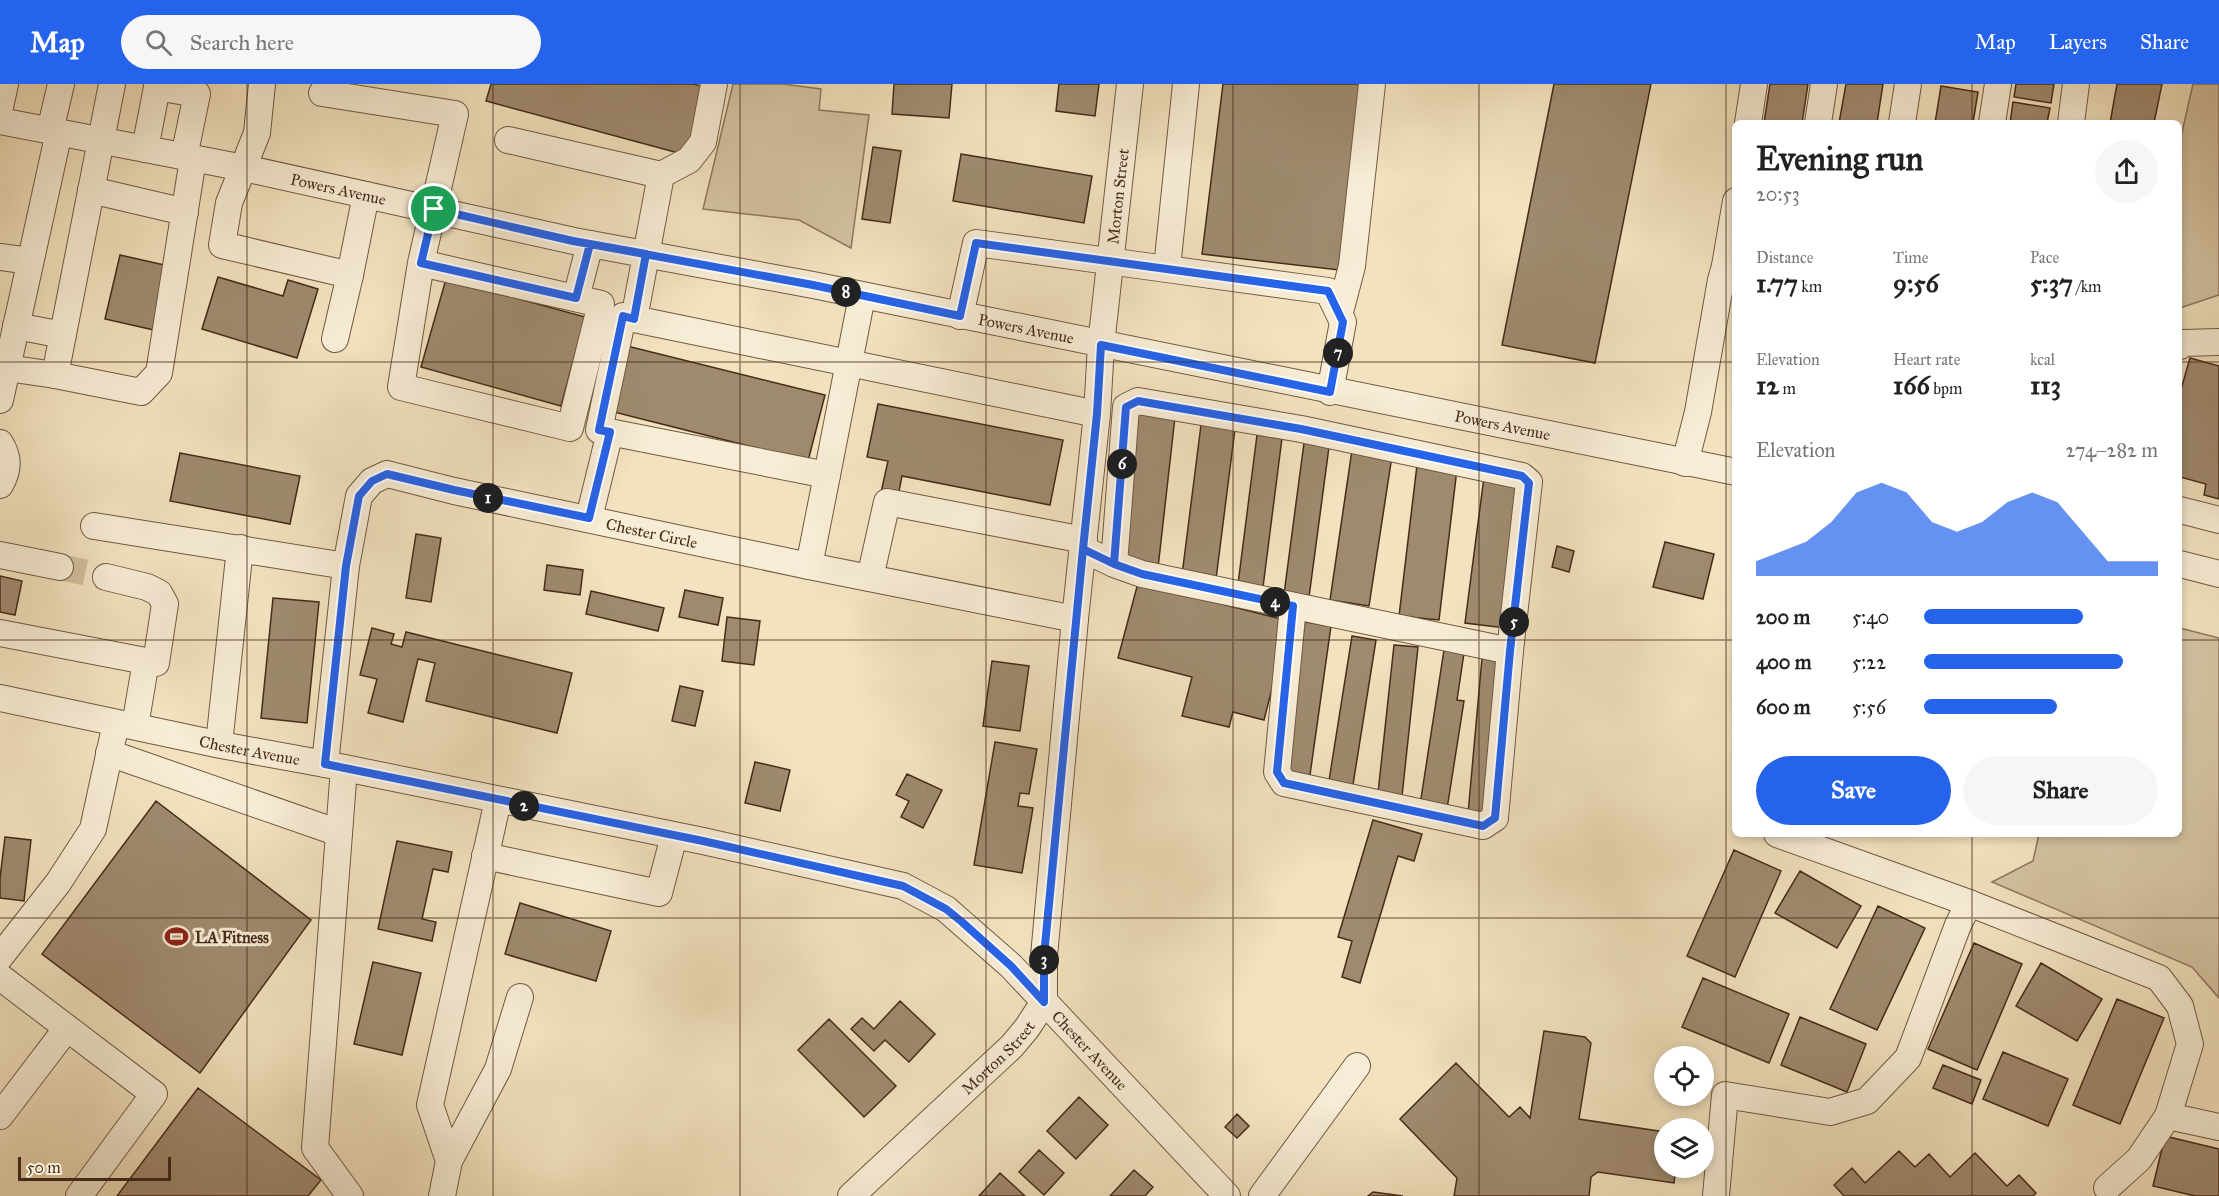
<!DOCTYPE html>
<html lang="en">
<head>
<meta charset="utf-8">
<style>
  body { margin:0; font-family:"IM FELL Great Primer",serif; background:#f6f6f6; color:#222; height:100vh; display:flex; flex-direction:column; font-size:22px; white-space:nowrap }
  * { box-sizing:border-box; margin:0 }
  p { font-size:20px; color:#767676 }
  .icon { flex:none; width:33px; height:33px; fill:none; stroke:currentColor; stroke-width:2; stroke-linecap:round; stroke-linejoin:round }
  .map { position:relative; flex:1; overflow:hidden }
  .side { position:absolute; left:1732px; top:36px; width:450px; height:717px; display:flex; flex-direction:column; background:#fff; border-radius:9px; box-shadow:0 3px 9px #0003 }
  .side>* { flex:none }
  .controls { position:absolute; left:1654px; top:962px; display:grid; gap:12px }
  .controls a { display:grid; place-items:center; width:60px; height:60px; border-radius:50%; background:#fff; box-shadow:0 3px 9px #0003; font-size:30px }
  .scale { position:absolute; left:18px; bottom:15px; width:153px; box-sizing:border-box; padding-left:6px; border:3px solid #462b19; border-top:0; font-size:16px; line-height:21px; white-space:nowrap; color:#462b19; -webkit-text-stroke:4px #f7ecd5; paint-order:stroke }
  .pin { position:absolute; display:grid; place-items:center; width:51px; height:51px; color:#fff; margin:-26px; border:3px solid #fff; border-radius:50%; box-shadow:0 2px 6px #0007 }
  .km { position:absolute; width:30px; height:30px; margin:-15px; border-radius:50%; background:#222; color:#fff; font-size:16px; line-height:30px; text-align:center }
  .round { display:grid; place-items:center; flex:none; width:63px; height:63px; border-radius:32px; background:#f6f6f6 }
  .headline { display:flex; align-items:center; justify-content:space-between; height:102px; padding:0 24px }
  h1 { font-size:33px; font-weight:800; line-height:45px }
  .stats { display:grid; grid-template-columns:repeat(3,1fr); gap:9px; height:102px; padding:6px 24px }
  .stats div { display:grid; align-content:center }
  .stats b { font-size:26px; font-weight:800 }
  .stats small { font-size:16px; font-weight:400 }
  .stats p { font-size:16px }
  .chart { height:168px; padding:12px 24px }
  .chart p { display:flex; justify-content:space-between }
  .chart svg { width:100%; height:108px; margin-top:6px; fill:#2563eb; opacity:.7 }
  .cta { display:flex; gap:12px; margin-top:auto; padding:12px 24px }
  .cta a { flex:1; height:69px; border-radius:36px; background:#2563eb; color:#fff; font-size:24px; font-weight:800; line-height:69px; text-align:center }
  .cta a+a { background:#f6f6f6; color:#222 }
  ul { padding:0 24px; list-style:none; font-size:20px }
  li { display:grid; grid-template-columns:96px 72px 1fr; align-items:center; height:45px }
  li i { height:15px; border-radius:8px; background:#2563eb }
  header { display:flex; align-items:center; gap:36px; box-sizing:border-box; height:84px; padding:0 30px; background:#2563eb; color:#fff }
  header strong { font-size:28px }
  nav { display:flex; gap:33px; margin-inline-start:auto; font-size:21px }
  .search { width:420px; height:54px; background:#f6f6f6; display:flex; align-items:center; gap:15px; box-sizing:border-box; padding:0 21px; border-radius:33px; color:#767676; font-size:22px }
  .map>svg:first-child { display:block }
  .green { fill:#d5c3a2; stroke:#8e775e; stroke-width:1.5 }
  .building { fill:#9f8a6f; stroke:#462b19; stroke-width:1.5 }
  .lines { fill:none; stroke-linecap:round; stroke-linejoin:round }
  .minor-tunnel { stroke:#d0bd9d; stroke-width:26; stroke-dasharray:26 13; stroke-linecap:butt }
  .minor-casing { stroke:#715942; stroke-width:28 }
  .minor { stroke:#f7ecd5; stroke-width:26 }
  .route-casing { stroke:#fff; stroke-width:12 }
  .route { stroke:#2563eb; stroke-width:8 }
  .grid { fill:none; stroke:#462b19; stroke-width:1.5; stroke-opacity:0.55 }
  .labels { text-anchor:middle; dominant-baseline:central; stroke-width:6; stroke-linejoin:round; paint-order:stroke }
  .street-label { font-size:16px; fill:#462b19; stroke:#f7ecd5 }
  .poi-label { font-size:16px; font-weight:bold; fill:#462b19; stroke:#f7ecd5; text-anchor:start }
</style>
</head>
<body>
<header>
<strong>Map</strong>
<div class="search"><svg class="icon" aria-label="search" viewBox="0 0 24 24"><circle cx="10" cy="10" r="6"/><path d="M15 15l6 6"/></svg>Search here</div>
<nav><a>Map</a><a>Layers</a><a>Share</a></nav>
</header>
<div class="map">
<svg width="2219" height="1112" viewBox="0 0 2219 1112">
  <rect width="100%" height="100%" fill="#f2e2be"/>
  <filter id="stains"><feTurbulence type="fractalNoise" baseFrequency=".00333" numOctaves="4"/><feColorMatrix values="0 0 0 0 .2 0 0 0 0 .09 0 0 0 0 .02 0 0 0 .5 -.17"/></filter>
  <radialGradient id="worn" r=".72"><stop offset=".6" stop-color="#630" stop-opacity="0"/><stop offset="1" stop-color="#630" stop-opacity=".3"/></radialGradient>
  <!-- green -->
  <path class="green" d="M733,0H783L821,5L819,26L869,31L851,164L799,136L703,125Z
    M2193,0H2219V211L2180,224V57Z
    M2180,544L2219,554V914L2192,883L1992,798L2033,777L2039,750H2180Z"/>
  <!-- building -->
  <path class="building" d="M491,0H694L705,3L686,71L486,17Z
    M894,0H952L949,34L892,30Z
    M1059,0H1099L1095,32L1056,27Z
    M1223,0H1361L1339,186L1202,170Z
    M1554,0H1651L1595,279L1502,261Z
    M1770,0H1808L1802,39H1764Z
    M1846,0H1883L1877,39H1839Z
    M2016,0H2054L2051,19L2014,13Z
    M2117,0H2162L2154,39H2110Z
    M1941,2L1978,8L1973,39H1935Z
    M2013,18L2050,24L2047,39H2010Z
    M873,63L901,67L890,139L862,135Z
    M961,70L1092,92L1084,139L953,117Z
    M120,171L169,182L154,246L105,235Z
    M218,193L283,212L288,196L318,205L297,274L202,245Z
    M446,195L585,233L561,322L421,283Z
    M623,261L825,311L808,377L606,326Z
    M2190,274L2219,282V415L2204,411L2206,400L2180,393V309Z
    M878,320L1063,356L1050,421L902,392L897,417L880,413L888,377L867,373Z
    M1137,329L1175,333L1158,484L1119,480Z
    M1201,341L1235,345L1216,495L1182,491Z
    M1257,351L1282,354L1263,503L1238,500Z
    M1304,359L1329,363L1309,513L1284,510Z
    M1352,366L1392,372L1369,522L1330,516Z
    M180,369L300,392L290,440L170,417Z
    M1417,381L1457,385L1439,536L1399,532Z
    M1484,393L1524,398L1505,544L1465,539Z
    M416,450L441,454L431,518L406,514Z
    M1665,458L1714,470L1703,515L1653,503Z
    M1557,462L1574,467L1569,488L1552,483Z
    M547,481L583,486L580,511L544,506Z
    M0,492L22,497L15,531L0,528Z
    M1138,499L1289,537L1264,636L1233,628L1229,643L1182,632L1192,593L1118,574Z
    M685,506L723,514L718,541L679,533Z
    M591,507L664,524L658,547L586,530Z
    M273,514L319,518L307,639L261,634Z
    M727,533L760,537L754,581L722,577Z
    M1305,538L1331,542L1309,698L1283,694Z
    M372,544L394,550L391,560L402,563L406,548L572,589L557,649L426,617L435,579L418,575L403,638L368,629L377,595L360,591Z
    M1352,552L1376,556L1352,707L1328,703Z
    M1394,561L1418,563L1402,712L1378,709Z
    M1444,566L1464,569L1457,616L1464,617L1447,725L1420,721Z
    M1482,574L1507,576L1494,731L1468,730Z
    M992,577L1029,582L1020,647L983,642Z
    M680,602L703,607L695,642L672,637Z
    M995,658L1037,665L1029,710L1020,709L1018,722L1033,724L1022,789L974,781Z
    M755,678L790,686L780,727L745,719Z
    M907,690L942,706L923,744L901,733L909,717L896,711Z
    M156,717L311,836L200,989L42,870Z
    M1373,736L1422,750L1414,777L1398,772L1360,899L1342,893L1352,857L1338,853Z
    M5,753L31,756L24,817L0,814V794Z
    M397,757L452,768L448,788L433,785L422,835L436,838L432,857L378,845Z
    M1734,766L1781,787L1735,893L1687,872Z
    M1800,787L1861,822L1837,864L1775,829Z
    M520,819L611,847L596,897L505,870Z
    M1878,822L1925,844L1877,946L1830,925Z
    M1974,859L2022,880L1977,986L1928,965Z
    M373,878L421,889L402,971L354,960Z
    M2041,879L2102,915L2077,957L2016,922Z
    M1703,894L1789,930L1769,979L1682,943Z
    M2117,915L2164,934L2120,1040L2073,1021Z
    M900,917L935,950L909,978L885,956L874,967L851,945L862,934L874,945Z
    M1800,933L1866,960L1847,1008L1781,981Z
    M829,935L896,1002L864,1033L798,966Z
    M1544,947L1585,953L1591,959L1579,1035L1665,1048V1083H1676L1674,1099L1598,1088L1591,1093L1589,1112H1454L1457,1094L1400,1035L1456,979L1509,1033L1520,1023L1530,1034Z
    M2003,968L2068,995L2048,1042L1983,1015Z
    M1943,981L1981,996L1972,1020L1933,1004Z
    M198,1004L321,1096L308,1112H117Z
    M1079,1013L1108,1041L1076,1075L1047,1047Z
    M1237,1030L1249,1042L1237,1054L1225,1043Z
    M2165,1052L2219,1065V1112H2195L2153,1102Z
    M1039,1066L1064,1089L1044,1111L1019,1088Z
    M1899,1067L1915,1083L1929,1070L1950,1093L1975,1069L2007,1102L2019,1091L2036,1109L2033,1112H1844L1834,1101L1852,1084L1865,1099Z
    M1134,1086L1153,1103L1145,1112H1110Z
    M1000,1089L1025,1112H979Z
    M1373,1108L1403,1112H1368Z"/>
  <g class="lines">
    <!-- minor-tunnel -->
    <path class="minor-tunnel" d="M60,483L106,493"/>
    <defs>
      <g id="minor">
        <path d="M262,0L257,49L229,119L222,161L350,191L366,111"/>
        <path d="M714,0L703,58L689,76L661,91L634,235L1097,330"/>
        <path d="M322,9L455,30L421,179L401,303L570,344L601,220L421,179"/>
        <path d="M0,23L5,0"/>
        <path id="s1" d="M0,37L244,84L574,157L813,201L1736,388"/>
        <path d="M1748,39L1754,0"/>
        <path d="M1818,39L1824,0"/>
        <path d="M1902,39L1908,0"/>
        <path d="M1992,39L1998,0"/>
        <path d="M2071,39L2076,0"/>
        <path d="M50,47L61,0"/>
        <path d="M508,56L661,91"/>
        <path d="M145,65L157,3L197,10L184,73"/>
        <path d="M91,106L185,128"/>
        <path d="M1736,117L1725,182L1736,184"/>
        <path d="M0,173L30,177"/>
        <path d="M1167,184L1186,0"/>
        <path d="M576,214L590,160"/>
        <path d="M1340,228L1352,182L1372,0"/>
        <path d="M960,232L976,159C1093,176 1211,190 1328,207L1343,238L1330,308"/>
        <path d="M634,235L623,232L599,346L827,391L862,212"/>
        <path d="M16,242L63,251"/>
        <path d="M335,255L350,191"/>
        <path d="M2180,262L2183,259L2219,258"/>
        <path d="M7,284L55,291L112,0"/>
        <path d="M55,291L141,308L159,289L193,75"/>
        <path d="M0,316L59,48"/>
        <path d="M0,359C9,373 9,386 0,401"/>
        <path d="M1685,379L1698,328L1721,196L1725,182"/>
        <path d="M2180,426L2219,436"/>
        <path d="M589,434L610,348"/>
        <path d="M94,442L346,482"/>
        <path d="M1083,465L1114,480L1142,490L1510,567L1529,398L1522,392L1301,345L1138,317L1126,323L1114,480"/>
        <path d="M0,471L60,483"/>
        <path d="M2180,480L2219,490"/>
        <path d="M809,482L827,391"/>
        <path d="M870,494L887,418L1084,456"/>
        <path d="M1293,522L1277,688L1284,699L1483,742L1495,734L1510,567"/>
        <path d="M0,549L156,579L165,520L159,509L147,503L106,493"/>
        <path id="s2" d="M0,614L221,661L325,680L703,757L903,802L946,825L1011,882L1227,1112"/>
        <path d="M135,642L146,577"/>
        <path d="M219,660L240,464"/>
        <path d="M109,669L339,749"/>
        <path id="s3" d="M325,680L346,482L359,412L372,397L387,390L454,407L809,482L1075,535"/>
        <path d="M344,684L315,1064L350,1112"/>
        <path d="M1777,750L1969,819"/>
        <path d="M485,772L659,809L674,752"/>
        <path d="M0,873L58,799L93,745L116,639"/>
        <path d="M0,893L154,1010L79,1112"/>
        <path d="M0,1032L67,944"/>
        <path d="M449,1077L498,985L520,913"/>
        <path d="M2107,1104L2139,1075L2168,1032"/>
        <path d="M442,1112L449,1077L430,1021L498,716"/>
        <path id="s4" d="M851,1112L1012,962L1027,944L1044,918V872L1075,535L1097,330L1101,261L1130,0"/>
        <path d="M1262,1112L1357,982"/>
        <path d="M1716,1112L1725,1011L1830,1028L1867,1017L1908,974L1958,841L1969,819L2159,894L2180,922L2190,960L2168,1032L2219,1043"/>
      </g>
    </defs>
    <!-- minor casing -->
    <use href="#minor" class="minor-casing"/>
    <!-- minor -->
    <use href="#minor" class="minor"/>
  </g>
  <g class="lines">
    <defs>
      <path id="route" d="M434,125L573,157L646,170L634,235L623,232L599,346L610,348L589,434L454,406L387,390L372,397L359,412L346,482L325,680L703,757L903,802L946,825L962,838L1011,882L1044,918V872L1083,465L1114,480L1142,490L1293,522L1277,688L1284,699L1483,742L1495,734L1510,567L1529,399L1522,392L1301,345L1138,317L1126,323L1114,480L1083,465L1097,330L1101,261L1330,308L1343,238L1328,207C1211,190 1093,176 976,159L960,232L813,201L590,160L576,214L421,179L434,125"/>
    </defs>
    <!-- route casing -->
    <use href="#route" class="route-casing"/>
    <!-- route -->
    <use href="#route" class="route"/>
  </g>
  <!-- grid -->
  <path class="grid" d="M247,0V1112M493,0V1112M740,0V1112M986,0V1112M1233,0V1112M1479,0V1112M1726,0V1112M1972,0V39M0,278H1736M2180,278H2219M0,556H1736M2180,556H2219M1972,750V1112M0,834H2219"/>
  <!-- icons -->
  <defs>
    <symbol id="stadium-bare" viewBox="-9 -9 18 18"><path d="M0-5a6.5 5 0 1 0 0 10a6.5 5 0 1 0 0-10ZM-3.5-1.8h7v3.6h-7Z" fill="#8f2418" stroke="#f7ecd5" stroke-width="2.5" paint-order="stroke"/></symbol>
  </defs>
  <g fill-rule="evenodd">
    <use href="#stadium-bare" x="160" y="836" width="33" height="33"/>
  </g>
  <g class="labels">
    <!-- street labels -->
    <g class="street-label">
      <text stroke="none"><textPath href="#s1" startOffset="345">Powers Avenue</textPath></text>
      <text stroke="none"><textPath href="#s4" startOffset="1084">Morton Street</textPath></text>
      <text stroke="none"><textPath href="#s1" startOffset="1047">Powers Avenue</textPath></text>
      <text stroke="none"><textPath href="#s1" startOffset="1533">Powers Avenue</textPath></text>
      <text stroke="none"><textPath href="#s3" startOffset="578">Chester Circle</textPath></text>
      <text stroke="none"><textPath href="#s2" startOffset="255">Chester Avenue</textPath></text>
      <text stroke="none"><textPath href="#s2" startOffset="1173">Chester Avenue</textPath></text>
      <text stroke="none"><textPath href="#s4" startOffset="202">Morton Street</textPath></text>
    </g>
    <!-- poi labels -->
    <g class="poi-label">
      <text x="195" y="853">LA Fitness</text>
    </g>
  </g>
  <rect width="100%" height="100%" filter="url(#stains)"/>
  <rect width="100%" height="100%" fill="url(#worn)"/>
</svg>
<div class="controls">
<a><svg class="icon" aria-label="locate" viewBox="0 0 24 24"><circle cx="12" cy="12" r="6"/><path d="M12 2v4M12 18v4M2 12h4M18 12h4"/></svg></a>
<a><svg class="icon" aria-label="layers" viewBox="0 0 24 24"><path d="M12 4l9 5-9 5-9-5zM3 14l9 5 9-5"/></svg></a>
</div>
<div class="scale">50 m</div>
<div class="pin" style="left:434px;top:125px;background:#1e9e55"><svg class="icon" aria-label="arrive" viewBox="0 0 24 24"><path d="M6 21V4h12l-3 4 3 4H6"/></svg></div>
<b class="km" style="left:488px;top:414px">1</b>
<b class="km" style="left:524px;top:722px">2</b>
<b class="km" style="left:1044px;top:876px">3</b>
<b class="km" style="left:1275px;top:518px">4</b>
<b class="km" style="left:1514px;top:538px">5</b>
<b class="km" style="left:1122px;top:380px">6</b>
<b class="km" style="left:1338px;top:269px">7</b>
<b class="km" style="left:846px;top:208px">8</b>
<section class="side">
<div class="headline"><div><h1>Evening run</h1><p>20:53</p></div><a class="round"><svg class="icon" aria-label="share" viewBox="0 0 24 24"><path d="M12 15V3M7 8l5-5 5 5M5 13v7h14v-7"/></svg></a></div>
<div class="stats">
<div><p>Distance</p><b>1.77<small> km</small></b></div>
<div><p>Time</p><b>9:56</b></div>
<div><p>Pace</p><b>5:37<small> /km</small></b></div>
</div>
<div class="stats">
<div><p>Elevation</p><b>12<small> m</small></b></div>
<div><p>Heart rate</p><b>166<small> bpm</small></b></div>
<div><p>kcal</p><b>113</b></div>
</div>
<div class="chart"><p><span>Elevation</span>274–282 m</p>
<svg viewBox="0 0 160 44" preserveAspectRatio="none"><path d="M0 44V38L10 34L20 30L30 22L40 10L50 6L60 10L70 22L80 26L90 22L100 14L110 10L120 14L130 26L140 38L150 38L160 38V44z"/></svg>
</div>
<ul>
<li><b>200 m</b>5:40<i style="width:68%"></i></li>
<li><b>400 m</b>5:22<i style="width:85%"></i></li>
<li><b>600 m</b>5:56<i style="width:57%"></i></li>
</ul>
<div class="cta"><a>Save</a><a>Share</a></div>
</section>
</div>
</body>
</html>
